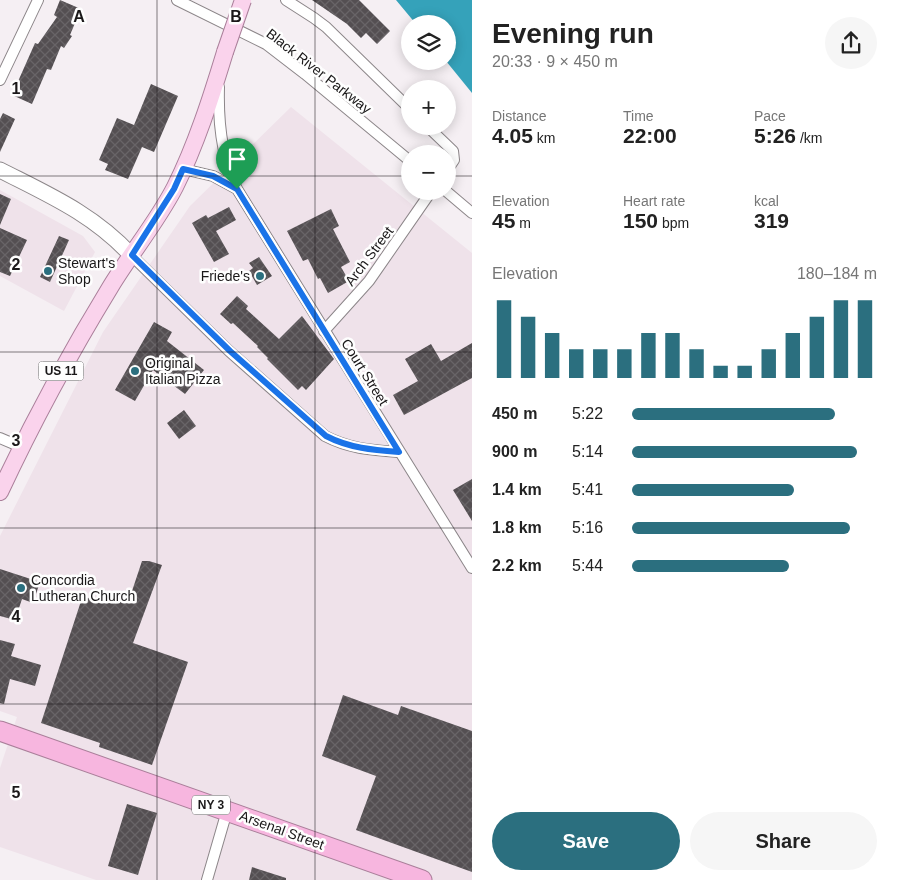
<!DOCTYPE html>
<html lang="en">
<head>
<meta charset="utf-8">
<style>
  body { margin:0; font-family:Arial,sans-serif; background:#f6f6f6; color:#222; height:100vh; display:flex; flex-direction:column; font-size:19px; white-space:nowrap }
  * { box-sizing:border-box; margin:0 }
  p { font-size:16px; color:#767676 }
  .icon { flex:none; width:28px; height:28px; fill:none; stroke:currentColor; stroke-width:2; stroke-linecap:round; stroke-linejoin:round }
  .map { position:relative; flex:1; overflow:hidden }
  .panel { display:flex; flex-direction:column; background:#fff; width:425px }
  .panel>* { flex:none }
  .buttons { position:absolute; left:401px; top:15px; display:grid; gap:10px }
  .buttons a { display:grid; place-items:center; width:55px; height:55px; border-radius:50%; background:#fff; box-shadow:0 2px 12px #0003; font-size:25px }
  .pin { position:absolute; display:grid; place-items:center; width:42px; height:42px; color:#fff; margin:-51px -21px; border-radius:50% 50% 50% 0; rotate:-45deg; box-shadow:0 0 5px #0007 }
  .pin .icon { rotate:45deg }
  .round { display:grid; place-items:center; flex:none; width:52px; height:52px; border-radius:26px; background:#f6f6f6 }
  .overview { display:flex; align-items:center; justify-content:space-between; height:85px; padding:0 20px }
  h1 { font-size:28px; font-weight:800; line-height:38px }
  .stats { display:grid; grid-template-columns:repeat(3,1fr); gap:8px; height:85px; padding:5px 20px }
  .stats div { display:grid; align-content:center }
  .stats b { font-size:21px; font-weight:800 }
  .stats small { font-size:14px; font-weight:400 }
  .stats p { font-size:14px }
  .chart { height:140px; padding:10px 20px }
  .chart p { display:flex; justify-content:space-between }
  .chart svg { width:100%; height:90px; margin-top:5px; stroke:#2b6f7f; stroke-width:6 }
  .button { display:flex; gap:10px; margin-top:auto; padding:10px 20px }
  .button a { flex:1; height:58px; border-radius:30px; background:#2b6f7f; color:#fff; font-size:20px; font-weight:800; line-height:58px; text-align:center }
  .button a+a { background:#f6f6f6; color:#222 }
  ul { padding:0 20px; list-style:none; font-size:16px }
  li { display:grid; grid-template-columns:80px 60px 1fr; align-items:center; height:38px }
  li i { height:12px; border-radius:6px; background:#2b6f7f }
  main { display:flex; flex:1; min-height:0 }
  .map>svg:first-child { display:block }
  .built { fill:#efe2ea }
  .water { fill:#35a2ba }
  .building { fill:url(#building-cross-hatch) }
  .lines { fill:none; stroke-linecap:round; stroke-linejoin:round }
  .street-casing { stroke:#8c8689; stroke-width:12 }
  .secondary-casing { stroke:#8c8689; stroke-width:17 }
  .primary-casing { stroke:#aa7f9a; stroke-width:18 }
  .highway-casing { stroke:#aa7f9a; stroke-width:21 }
  .street { stroke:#fff; stroke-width:10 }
  .secondary { stroke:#fff; stroke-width:15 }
  .primary { stroke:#fad3ec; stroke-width:16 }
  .highway { stroke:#f7b6df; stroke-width:19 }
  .primary-bridge-casing { stroke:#aa7f9a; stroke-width:18; stroke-linecap:butt }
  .primary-bridge { stroke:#fad3ec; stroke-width:16 }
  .route-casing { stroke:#fff; stroke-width:10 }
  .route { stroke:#1a73e8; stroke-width:6 }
  .grid { fill:none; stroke:#1a1819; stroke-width:1; stroke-opacity:0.55 }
  .poi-dot { fill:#2b6f7f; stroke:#fefefe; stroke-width:2 }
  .labels { text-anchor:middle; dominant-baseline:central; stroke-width:5; stroke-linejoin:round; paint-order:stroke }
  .shield { fill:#fefefe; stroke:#5e5d5e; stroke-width:1 }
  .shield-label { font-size:12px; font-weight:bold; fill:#1a1819 }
  .street-label { font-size:14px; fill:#1a1819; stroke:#fefefe }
  .poi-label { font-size:14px; fill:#1a1819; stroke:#fefefe; text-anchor:start }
  .grid-label { font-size:16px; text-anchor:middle; font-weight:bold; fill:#1a1819; stroke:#fefefe; stroke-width:5; stroke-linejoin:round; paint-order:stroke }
</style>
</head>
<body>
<main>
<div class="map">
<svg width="472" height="880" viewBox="0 0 472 880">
  <defs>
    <pattern id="building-cross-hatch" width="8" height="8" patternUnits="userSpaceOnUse" patternTransform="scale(1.25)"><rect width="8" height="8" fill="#544f52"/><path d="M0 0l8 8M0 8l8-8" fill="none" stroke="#686467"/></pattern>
  </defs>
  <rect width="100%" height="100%" fill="#f5eff3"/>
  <!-- built -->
  <path class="built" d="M291,107L472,253V880H96L0,847V768L17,717L0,711V536L103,332L190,206Z
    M0,190L83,236L95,252L64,311L0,276Z"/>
  <!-- water -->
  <path class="water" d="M396,0H472V93L446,61H448V24H416Z"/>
  <!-- building -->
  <path class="building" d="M60,0L81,9L70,35L72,36L64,48L61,46L51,70L47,69L32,104L12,95L35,43L38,44L57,17L54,15Z
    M312,0H359L390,31L377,44L366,33L361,38L347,24Z
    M151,84L178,96L154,152L142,147L128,179L105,170L108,164L99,160L117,118L134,125Z
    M3,113L15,119L0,152V119Z
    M0,194L11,199L0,225Z
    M229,207L236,220L216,231L229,254L214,262L192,223L206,215L208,218Z
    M331,209L339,226L333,229L350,262L341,267L349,281L328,293L320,278L318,279L308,259L303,261L287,231Z
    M0,228L27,240L10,276L0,272Z
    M59,236L69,240L50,282L40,277Z
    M259,257L272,276L257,285L249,271L253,268L249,263Z
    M237,296L248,306L246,309L279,339L302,316L334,359L306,390L302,386L298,390L267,359L268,358L257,347L258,346L233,323L231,324L220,314Z
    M154,322L172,332L167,341L204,370L185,394L153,370L135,401L115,390Z
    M472,343V378L404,415L393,395L418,381L405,359L431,344L441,361Z
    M184,410L196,426L179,439L167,423Z
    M472,479V521L453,490Z
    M142,561H149L162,565L133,643L188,662L152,765L99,747L100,743L41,723L82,598L130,597Z
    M0,569L40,582L33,603L22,599L15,620L0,616Z
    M0,640L15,644L11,656L41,665L35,686L10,679L4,704L0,703Z
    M343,695L398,715L401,706L472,731V872L356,830L376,776L322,756Z
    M127,804L157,813L138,875L108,866Z
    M252,867L286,878V880H249Z"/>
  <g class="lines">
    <defs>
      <path id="street" d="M177,0L266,44L305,74L410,161
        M286,0L314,18L326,27L410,109
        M0,80L38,0
        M219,87C218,122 221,157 237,189L472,568
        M427,126L453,151L454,160L448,169
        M183,169L213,176L237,189
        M446,191L472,213
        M131,255L229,351L325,436C350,449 372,450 399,452
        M324,331L369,281L430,193
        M0,438L21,447
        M207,880L227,811"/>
      <path id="secondary" d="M0,170C49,195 93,214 131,255"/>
      <path id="primary" d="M0,492C33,421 70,353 111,286C131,253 157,222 175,187C196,145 211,98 225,52"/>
      <path id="highway" d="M0,731L422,880"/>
    </defs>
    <!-- street casing -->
    <use href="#street" class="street-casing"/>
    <!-- secondary casing -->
    <use href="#secondary" class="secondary-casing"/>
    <!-- primary casing -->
    <use href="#primary" class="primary-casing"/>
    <!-- highway casing -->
    <use href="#highway" class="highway-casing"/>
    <!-- street -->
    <use href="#street" class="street"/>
    <!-- secondary -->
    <use href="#secondary" class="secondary"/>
    <!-- primary -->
    <use href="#primary" class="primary"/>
    <!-- highway -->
    <use href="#highway" class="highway"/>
    <defs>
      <path id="primary-bridge" d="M225,52L243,0"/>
    </defs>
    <!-- primary-bridge casing -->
    <use href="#primary-bridge" class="primary-bridge-casing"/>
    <!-- primary-bridge -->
    <use href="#primary-bridge" class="primary-bridge"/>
  </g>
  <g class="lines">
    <defs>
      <path id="route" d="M183,169L213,176L237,189L399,452C373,450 349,448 326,436L230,351L132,255L174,189Z"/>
    </defs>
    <!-- route casing -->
    <use href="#route" class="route-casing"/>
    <!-- route -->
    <use href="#route" class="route"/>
  </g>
  <!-- grid -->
  <path class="grid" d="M157,0V880M315,0V880M0,176H410M448,176H472M0,352H472M0,528H472M0,704H472"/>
  <!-- markers -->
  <g class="poi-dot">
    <circle cx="48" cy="271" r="5"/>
    <circle cx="260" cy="276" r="5"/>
    <circle cx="135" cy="371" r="5"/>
    <circle cx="21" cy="588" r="5"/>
  </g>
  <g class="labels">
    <!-- shield labels -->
    <g class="shield">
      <rect x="38.5" y="361.5" width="45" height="19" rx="4"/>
      <rect x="192" y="795.5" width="38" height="19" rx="4"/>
    </g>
    <g class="shield-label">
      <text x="61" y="371">US 11</text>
      <text x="211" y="805">NY 3</text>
    </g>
    <!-- street labels -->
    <g class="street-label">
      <text transform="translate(319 71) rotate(38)">Black River Parkway</text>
      <text transform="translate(369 256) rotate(-53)">Arch Street</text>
      <text transform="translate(365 372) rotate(58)">Court Street</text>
      <text transform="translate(282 830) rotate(20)">Arsenal Street</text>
    </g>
    <!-- poi labels -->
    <g class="poi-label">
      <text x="58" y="263">Stewart's<tspan x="58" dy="16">Shop</tspan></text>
      <text x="250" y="276" text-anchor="end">Friede's</text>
      <text x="145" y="363">Original<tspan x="145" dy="16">Italian Pizza</tspan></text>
      <text x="31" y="580">Concordia<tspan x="31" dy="16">Lutheran Church</tspan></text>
    </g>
  </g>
  <g class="grid-label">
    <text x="79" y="22">A</text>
    <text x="236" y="22">B</text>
    <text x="16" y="94">1</text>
    <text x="16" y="270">2</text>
    <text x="16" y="446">3</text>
    <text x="16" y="622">4</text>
    <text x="16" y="798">5</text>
  </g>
</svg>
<div class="buttons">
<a><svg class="icon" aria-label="layers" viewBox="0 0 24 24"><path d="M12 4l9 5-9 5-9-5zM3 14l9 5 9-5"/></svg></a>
<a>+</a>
<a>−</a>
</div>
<div class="pin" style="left:237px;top:189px;background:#1e9e55"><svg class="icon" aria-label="arrive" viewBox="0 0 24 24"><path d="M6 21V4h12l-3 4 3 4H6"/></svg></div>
</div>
<section class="panel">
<div class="overview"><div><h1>Evening run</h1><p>20:33 · 9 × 450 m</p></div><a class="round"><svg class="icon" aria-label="share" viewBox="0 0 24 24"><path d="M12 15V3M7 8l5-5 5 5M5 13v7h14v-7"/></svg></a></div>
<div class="stats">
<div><p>Distance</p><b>4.05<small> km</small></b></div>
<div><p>Time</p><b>22:00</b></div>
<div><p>Pace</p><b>5:26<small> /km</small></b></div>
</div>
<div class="stats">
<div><p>Elevation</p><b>45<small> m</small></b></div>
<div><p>Heart rate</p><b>150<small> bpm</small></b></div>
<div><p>kcal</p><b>319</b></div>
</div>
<div class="chart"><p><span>Elevation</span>180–184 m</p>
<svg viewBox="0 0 160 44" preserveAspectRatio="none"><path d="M5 44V6M15 44V14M25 44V22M35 44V30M45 44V30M55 44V30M65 44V22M75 44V22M85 44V30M95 44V38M105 44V38M115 44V30M125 44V22M135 44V14M145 44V6M155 44V6"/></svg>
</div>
<ul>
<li><b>450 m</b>5:22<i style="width:83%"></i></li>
<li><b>900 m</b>5:14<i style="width:92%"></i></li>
<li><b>1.4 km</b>5:41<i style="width:66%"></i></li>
<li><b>1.8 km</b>5:16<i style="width:89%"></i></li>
<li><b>2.2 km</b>5:44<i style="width:64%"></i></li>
</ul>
<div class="button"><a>Save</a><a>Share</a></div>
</section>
</main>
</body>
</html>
